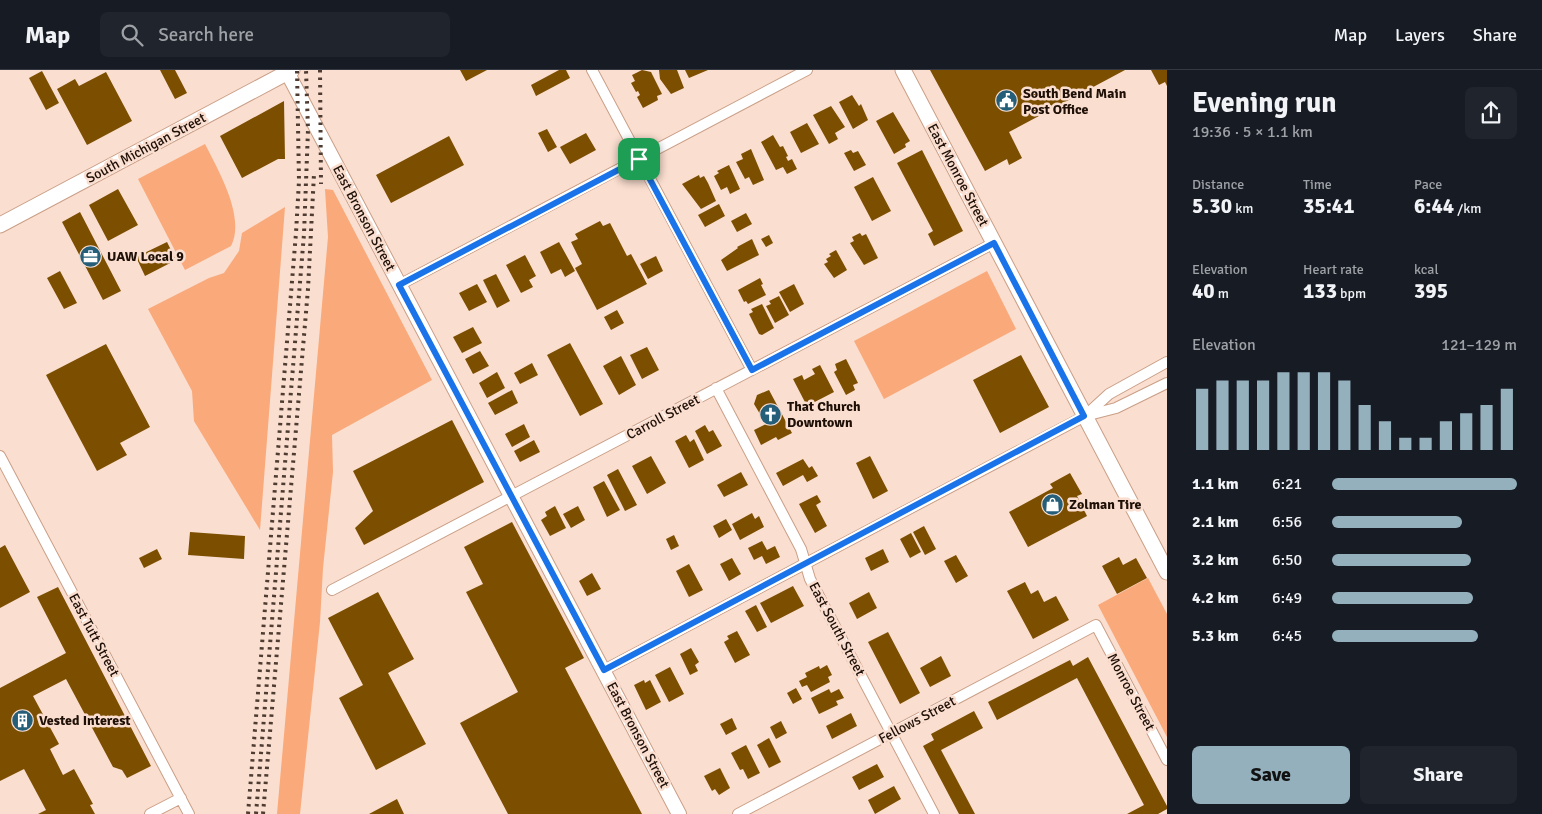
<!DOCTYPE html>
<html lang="en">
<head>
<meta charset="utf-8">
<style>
  body { margin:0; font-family:Signika,sans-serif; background:#20242c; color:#f1f3f6; height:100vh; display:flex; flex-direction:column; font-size:19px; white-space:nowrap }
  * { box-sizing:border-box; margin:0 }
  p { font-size:16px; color:#9ea1a6 }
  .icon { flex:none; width:28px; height:28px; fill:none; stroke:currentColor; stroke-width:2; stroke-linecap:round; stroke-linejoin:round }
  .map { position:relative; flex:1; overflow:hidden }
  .side { display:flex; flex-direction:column; background:#171b24; width:375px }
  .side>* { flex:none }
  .pin { position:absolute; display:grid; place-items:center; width:42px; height:42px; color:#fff; margin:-21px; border-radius:10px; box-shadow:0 2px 8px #0006 }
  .round { display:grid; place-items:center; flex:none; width:52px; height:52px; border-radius:8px; background:#20242c }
  .summary { display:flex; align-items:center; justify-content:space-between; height:85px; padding:0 25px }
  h1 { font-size:28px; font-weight:800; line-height:38px }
  .figures { display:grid; grid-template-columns:repeat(3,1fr); gap:8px; height:85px; padding:5px 25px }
  .figures div { display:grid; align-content:center }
  .figures b { font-size:21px; font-weight:800 }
  .figures small { font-size:14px; font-weight:400 }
  .figures p { font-size:14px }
  .chart { height:140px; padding:10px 25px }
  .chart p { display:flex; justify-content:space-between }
  .chart svg { width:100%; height:90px; margin-top:5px; stroke:#95b0bd; stroke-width:6 }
  .primary-button { display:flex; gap:10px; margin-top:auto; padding:10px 25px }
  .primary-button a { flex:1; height:58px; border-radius:8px; background:#95b0bd; color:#111; font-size:20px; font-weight:800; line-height:58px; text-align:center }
  .primary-button a+a { background:#20242c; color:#f1f3f6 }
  ul { padding:0 25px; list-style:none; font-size:16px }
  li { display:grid; grid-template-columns:80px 60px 1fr; align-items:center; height:38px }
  li i { height:12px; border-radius:6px; background:#95b0bd }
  header { display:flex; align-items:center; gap:30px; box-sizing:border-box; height:70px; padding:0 25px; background:#171b24; border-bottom:1px solid #363941 }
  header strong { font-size:24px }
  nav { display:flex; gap:28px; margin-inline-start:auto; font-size:18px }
  .search { width:350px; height:45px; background:#20242c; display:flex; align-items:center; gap:12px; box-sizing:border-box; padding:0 18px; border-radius:8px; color:#9ea1a6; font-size:19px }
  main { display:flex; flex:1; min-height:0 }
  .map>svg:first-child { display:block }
  .green { fill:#f9a97a }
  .building { fill:#7c4e00 }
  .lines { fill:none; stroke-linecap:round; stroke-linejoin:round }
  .street-casing { stroke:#ca9f87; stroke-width:12 }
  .secondary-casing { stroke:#ca9f87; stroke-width:16 }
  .primary-casing { stroke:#ca9f87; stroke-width:17 }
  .street { stroke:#fff; stroke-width:10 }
  .secondary { stroke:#fff; stroke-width:14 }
  .primary { stroke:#fff; stroke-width:15 }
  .rail { stroke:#4e3c32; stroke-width:4; stroke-dasharray:2.5 5; stroke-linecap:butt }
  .route-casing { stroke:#fff; stroke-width:10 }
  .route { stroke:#1a73e8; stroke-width:6 }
  .labels { text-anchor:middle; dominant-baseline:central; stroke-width:5; stroke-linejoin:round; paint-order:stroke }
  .poi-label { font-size:14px; font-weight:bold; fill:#1e0f07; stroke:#fadecf; text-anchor:start }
  .street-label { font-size:14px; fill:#1e0f07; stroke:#fadecf }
</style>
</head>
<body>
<header>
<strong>Map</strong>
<div class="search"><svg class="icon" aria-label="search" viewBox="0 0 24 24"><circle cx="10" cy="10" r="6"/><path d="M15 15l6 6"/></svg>Search here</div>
<nav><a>Map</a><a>Layers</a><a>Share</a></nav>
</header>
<main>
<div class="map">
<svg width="1167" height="744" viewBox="0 0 1167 744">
  <rect width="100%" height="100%" fill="#fadecf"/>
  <!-- green -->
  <path class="green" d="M205,74C218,100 246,147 231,176L185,200L138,109Z
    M325,119L333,120L432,310L332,365L333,402L323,498L320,552L300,744H277L328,167Z
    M285,137L260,460L194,351L192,321L148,239L209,208L224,203L239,181L242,163Z
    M987,201L1016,259L884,329L854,271Z
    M1148,508L1167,544V667L1098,535Z"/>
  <!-- building -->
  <path class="building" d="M160,0H175L187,23L175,29Z
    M460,0H487L466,11Z
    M559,0H566L570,8L536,26L531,15Z
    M642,0L651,2L662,24L657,26L658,30L643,38L637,27L640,25L638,21L636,22L631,13L635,11L632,5Z
    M659,0H677L684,18L671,24L660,9Z
    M685,0H708L689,8Z
    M930,0H1125L1009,62L1022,88L1009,95L1007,89L985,101Z
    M1151,0H1167V16L1165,12L1159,15Z
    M42,1L59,33L46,40L29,8Z
    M106,2L132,51L87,75L57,19L75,9L79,16Z
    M852,25L859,36L861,34L868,50L853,59L839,32Z
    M284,31L285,89H278L242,108L220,66Z
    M831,36L845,57L835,63L838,69L829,74L813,45Z
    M893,42L910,71L905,74L906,77L894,84L876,51Z
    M807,53L819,74L801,83L790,62Z
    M547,59L557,77L548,82L538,63Z
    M586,63L596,80L570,94L560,77Z
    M773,65L780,77L783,76L788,86L786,87L788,91L792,89L797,99L787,104L783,97L776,100L761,72Z
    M449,66L464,95L391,133L376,105Z
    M751,79L764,110L753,115L749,107L745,109L736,92L743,89L741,84Z
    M851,80L853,83L858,81L866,95L854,101L844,83Z
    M922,80L963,161L934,176L928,164L933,161L897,93Z
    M729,95L740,119L730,124L727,117L721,120L714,106L719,103L717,101Z
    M699,105L700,108L704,106L708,113L716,131L701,139L682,114Z
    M873,107L891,141L872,151L854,117Z
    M118,119L138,155L108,171L89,135Z
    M719,134L725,146L705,157L698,145Z
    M80,142L121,221L103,230L62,152Z
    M746,143L752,154L737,162L731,151Z
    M600,151L603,156L610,153L627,186L631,184L647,214L597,240L575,198L582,194L571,172L578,169L575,164Z
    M860,163L862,166L866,164L878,188L864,195L850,173L854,171L852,167Z
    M769,165L773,173L766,177L761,169Z
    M752,169L759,185L727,201L721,190L738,178L737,177Z
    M167,172L176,190L145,206L136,187Z
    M559,172L575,201L565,207L561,199L551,204L540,182Z
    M836,180L847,200L834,208L824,194L828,192L826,189L831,186L829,184Z
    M525,185L536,206L529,210L533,217L521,223L506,195Z
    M656,186L663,201L648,209L640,194Z
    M60,201L77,233L64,239L47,208Z
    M496,204L510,231L497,238L483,210Z
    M760,208L763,214L761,215L766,225L748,234L746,231L744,232L738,220Z
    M477,214L487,232L469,241L459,223Z
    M794,214L804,234L790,242L779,222Z
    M779,226L789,245L775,253L766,236L771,234L769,231Z
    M762,234L774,258L762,265L759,264L749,244L753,242L751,239Z
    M617,240L624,253L611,260L604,247Z
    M473,257L482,273L462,283L453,267Z
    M570,273L603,334L580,346L547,285Z
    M106,274L150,357L120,373L127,385L97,401L46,305Z
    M647,277L659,300L642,309L630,285Z
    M480,281L489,296L473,304L465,289Z
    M1021,285L1049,337L1000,363L973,310Z
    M621,286L636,315L619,325L603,296Z
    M846,289L858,313L853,315L855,320L846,325L834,302L837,300L835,294Z
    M532,293L538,305L520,314L514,303Z
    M820,295L834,322L807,336L793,309L802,305L804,310L815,304L812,299Z
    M497,302L505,318L487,328L479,313Z
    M512,320L518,333L495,345L488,333Z
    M769,320L792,363L778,370L776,367L761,375L754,360L766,354L754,334L757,325Z
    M452,350L484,412L364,475L355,458L373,441L353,401Z
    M524,354L530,367L512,377L505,364Z
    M705,355L709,362L713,360L722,376L707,384L695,361Z
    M686,365L690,372L694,369L704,390L689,398L675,371Z
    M534,370L540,382L520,392L514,381Z
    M651,386L666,413L647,424L632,396Z
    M870,386L888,421L873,429L856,393Z
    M803,389L809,398L812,396L818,406L807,412L803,405L783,416L776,403Z
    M618,399L637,435L625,441L607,405Z
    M741,402L748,415L724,427L717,415Z
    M1070,403L1082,424L1077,426L1087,446L1028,477L1009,442L1053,418L1050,414Z
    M604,411L620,440L607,447L593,417Z
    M817,425L821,432L816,435L827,456L815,463L799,434Z
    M555,436L566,458L550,466L541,450L547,446L545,442Z
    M578,436L585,450L571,458L563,444Z
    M752,443L755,449L759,446L764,457L740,470L732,454Z
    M726,449L732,460L719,468L713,456Z
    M512,452L584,588L565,598L642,744H508L460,653L518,622L466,522L483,514L464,477Z
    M924,456L936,479L925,485L913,462Z
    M190,462L245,466L244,489L188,485Z
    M911,463L921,482L910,488L900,469Z
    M674,465L679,476L671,480L666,469Z
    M762,471L767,480L775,476L780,487L766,494L762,486L754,490L748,478Z
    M5,475L30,522L0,538V478Z
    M157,479L162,489L144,498L139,488Z
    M883,479L889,492L871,501L865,488Z
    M956,485L968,506L956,513L944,491Z
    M1119,487L1123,495L1136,488L1147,508L1117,524L1102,496Z
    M732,488L741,504L729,511L720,494Z
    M689,494L703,520L689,527L676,501Z
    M592,503L601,519L587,526L579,511Z
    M1025,512L1031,524L1038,520L1044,532L1056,526L1069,550L1033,569L1007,521Z
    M793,516L804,536L771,553L760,533Z
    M58,517L151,696L127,708L122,700L113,697L66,609L33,626L59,674L50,679L63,705L74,699L93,734L90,735L95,744H38L46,740L24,699L0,711V618L66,583L37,527Z
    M378,522L414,589L388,603L426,674L376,700L339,628L363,615L328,548Z
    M869,522L877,538L857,549L849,533Z
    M756,535L767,557L757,562L745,541Z
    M737,561L750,585L735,593L724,572L729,569L727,566Z
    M888,562L920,623L900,634L868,572Z
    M691,578L699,592L695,595L698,601L690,605L680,584Z
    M941,586L951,606L930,617L920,598Z
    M1088,587L1167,736V739L1158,744H1127L1144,735L1077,608L997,650L988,632L1070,590L1073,596Z
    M827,595L832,605L828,607L830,612L811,622L807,615L802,617L799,611L807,607L805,603L819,596L820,599Z
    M670,597L684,624L669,632L655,605Z
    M644,610L645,613L650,610L661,632L646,640L634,615Z
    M796,618L802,629L793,634L787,623Z
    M829,619L831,623L839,619L844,628L836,631L838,635L819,644L811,628Z
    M974,641L983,658L941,680L975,744H959L923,676L934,670L931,664Z
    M851,643L857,656L832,669L826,656Z
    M732,648L737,659L726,665L720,654Z
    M781,651L787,663L776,669L770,657Z
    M769,668L781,692L769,698L757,675Z
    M746,675L760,703L748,709L743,699L740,700L731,683Z
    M877,694L884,707L859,720L852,707Z
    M720,698L730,718L719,725L715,719L712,721L704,706Z
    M894,716L901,729L875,744L868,730Z
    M397,729L404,744H369Z"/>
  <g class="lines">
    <defs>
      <path id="street" d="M592,0L752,300
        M399,215L807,0
        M716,318L801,479L810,509L934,744
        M1085,346L1116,338L1167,313
        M0,386L189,744
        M332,520L994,173
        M604,600L1085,346L1109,324L1167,292
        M150,744L181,728
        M738,744L1096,555L1167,690"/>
      <path id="secondary" d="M286,0L679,744"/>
      <path id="primary" d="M903,0L1167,502
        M0,155L292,0"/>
    </defs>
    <!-- street casing -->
    <use href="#street" class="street-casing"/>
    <!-- secondary casing -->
    <use href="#secondary" class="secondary-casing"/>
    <!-- primary casing -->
    <use href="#primary" class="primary-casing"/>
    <!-- street -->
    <use href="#street" class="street"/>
    <!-- secondary -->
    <use href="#secondary" class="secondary"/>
    <!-- primary -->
    <use href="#primary" class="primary"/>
    <!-- rail -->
    <path class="rail" d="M320,0L321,114
      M248,744L296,163L299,111L297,0
      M256,744L304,164L308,60L306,0
      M263,744L308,219L314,104"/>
  </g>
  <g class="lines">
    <defs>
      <path id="route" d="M639,89L752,300L994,173L1084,346L604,600L399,215Z"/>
    </defs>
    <!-- route casing -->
    <use href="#route" class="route-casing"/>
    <!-- route -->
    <use href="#route" class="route"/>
  </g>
  <!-- icons -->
  <defs>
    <symbol id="civic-disc" viewBox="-11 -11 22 22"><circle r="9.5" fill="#255e78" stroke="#fadecf"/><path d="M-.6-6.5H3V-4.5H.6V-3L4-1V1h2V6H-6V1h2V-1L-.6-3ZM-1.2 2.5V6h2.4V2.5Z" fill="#fff"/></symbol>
    <symbol id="office-disc" viewBox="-11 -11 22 22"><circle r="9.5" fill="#255e78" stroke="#fadecf"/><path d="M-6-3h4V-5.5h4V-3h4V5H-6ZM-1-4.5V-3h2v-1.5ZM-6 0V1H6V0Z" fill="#fff"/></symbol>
    <symbol id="church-disc" viewBox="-11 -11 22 22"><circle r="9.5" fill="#255e78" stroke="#fadecf"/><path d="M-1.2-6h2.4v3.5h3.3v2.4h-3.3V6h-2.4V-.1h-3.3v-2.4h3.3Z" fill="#fff"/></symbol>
    <symbol id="shop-disc" viewBox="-11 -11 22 22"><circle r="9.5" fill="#255e78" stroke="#fadecf"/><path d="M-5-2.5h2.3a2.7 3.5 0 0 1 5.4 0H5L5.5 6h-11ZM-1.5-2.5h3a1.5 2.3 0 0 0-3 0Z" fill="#fff"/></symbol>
    <symbol id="building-disc" viewBox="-11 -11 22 22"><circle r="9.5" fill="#255e78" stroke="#fadecf"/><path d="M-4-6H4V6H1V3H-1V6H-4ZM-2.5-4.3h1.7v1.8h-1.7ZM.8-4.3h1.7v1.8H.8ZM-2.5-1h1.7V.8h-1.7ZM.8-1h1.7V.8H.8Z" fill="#fff"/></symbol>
  </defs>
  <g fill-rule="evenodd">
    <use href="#civic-disc" x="994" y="18" width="25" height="25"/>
    <use href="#office-disc" x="78" y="174" width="25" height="25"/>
    <use href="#church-disc" x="758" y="332" width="25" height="25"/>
    <use href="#shop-disc" x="1040" y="422" width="25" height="25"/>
    <use href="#building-disc" x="10" y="638" width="25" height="25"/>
  </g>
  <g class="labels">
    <!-- poi labels -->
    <g class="poi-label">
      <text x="1023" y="23">South Bend Main<tspan x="1023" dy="16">Post Office</tspan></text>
      <text x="107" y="186">UAW Local 9</text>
      <text x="787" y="336">That Church<tspan x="787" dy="16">Downtown</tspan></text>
      <text x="1069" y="434">Zolman Tire</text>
      <text x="39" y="650">Vested Interest</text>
    </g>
    <!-- street labels -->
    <g class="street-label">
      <text transform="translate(146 78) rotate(-28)">South Michigan Street</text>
      <text transform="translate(958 105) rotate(62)">East Monroe Street</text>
      <text transform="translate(364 148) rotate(62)">East Bronson Street</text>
      <text transform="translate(663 347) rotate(-28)">Carroll Street</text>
      <text transform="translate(837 559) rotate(62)">East South Street</text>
      <text transform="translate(94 565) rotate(62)">East Tutt Street</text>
      <text transform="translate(1131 622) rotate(62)">Monroe Street</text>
      <text transform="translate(917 650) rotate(-28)">Fellows Street</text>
      <text transform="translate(638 665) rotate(62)">East Bronson Street</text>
    </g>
  </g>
</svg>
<div class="pin" style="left:639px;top:89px;background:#1e9e55"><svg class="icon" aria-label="arrive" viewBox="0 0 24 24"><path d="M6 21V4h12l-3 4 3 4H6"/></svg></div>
</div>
<section class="side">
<div class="summary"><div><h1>Evening run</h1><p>19:36 · 5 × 1.1 km</p></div><a class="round"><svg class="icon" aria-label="share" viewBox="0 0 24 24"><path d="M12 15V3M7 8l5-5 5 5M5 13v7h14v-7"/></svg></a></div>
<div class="figures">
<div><p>Distance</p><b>5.30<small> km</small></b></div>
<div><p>Time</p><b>35:41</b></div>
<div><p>Pace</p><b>6:44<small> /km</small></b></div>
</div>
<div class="figures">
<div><p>Elevation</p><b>40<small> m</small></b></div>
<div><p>Heart rate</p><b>133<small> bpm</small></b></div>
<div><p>kcal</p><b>395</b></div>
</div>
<div class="chart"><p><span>Elevation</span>121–129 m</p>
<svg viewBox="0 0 160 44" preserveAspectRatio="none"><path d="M5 44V14M15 44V10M25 44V10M35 44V10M45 44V6M55 44V6M65 44V6M75 44V10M85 44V22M95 44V30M105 44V38M115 44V38M125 44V30M135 44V26M145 44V22M155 44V14"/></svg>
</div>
<ul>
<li><b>1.1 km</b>6:21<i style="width:100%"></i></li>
<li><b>2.1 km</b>6:56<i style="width:70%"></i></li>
<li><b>3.2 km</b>6:50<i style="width:75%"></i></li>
<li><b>4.2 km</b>6:49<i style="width:76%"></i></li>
<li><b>5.3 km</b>6:45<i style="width:79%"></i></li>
</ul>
<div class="primary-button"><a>Save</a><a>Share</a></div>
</section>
</main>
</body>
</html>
